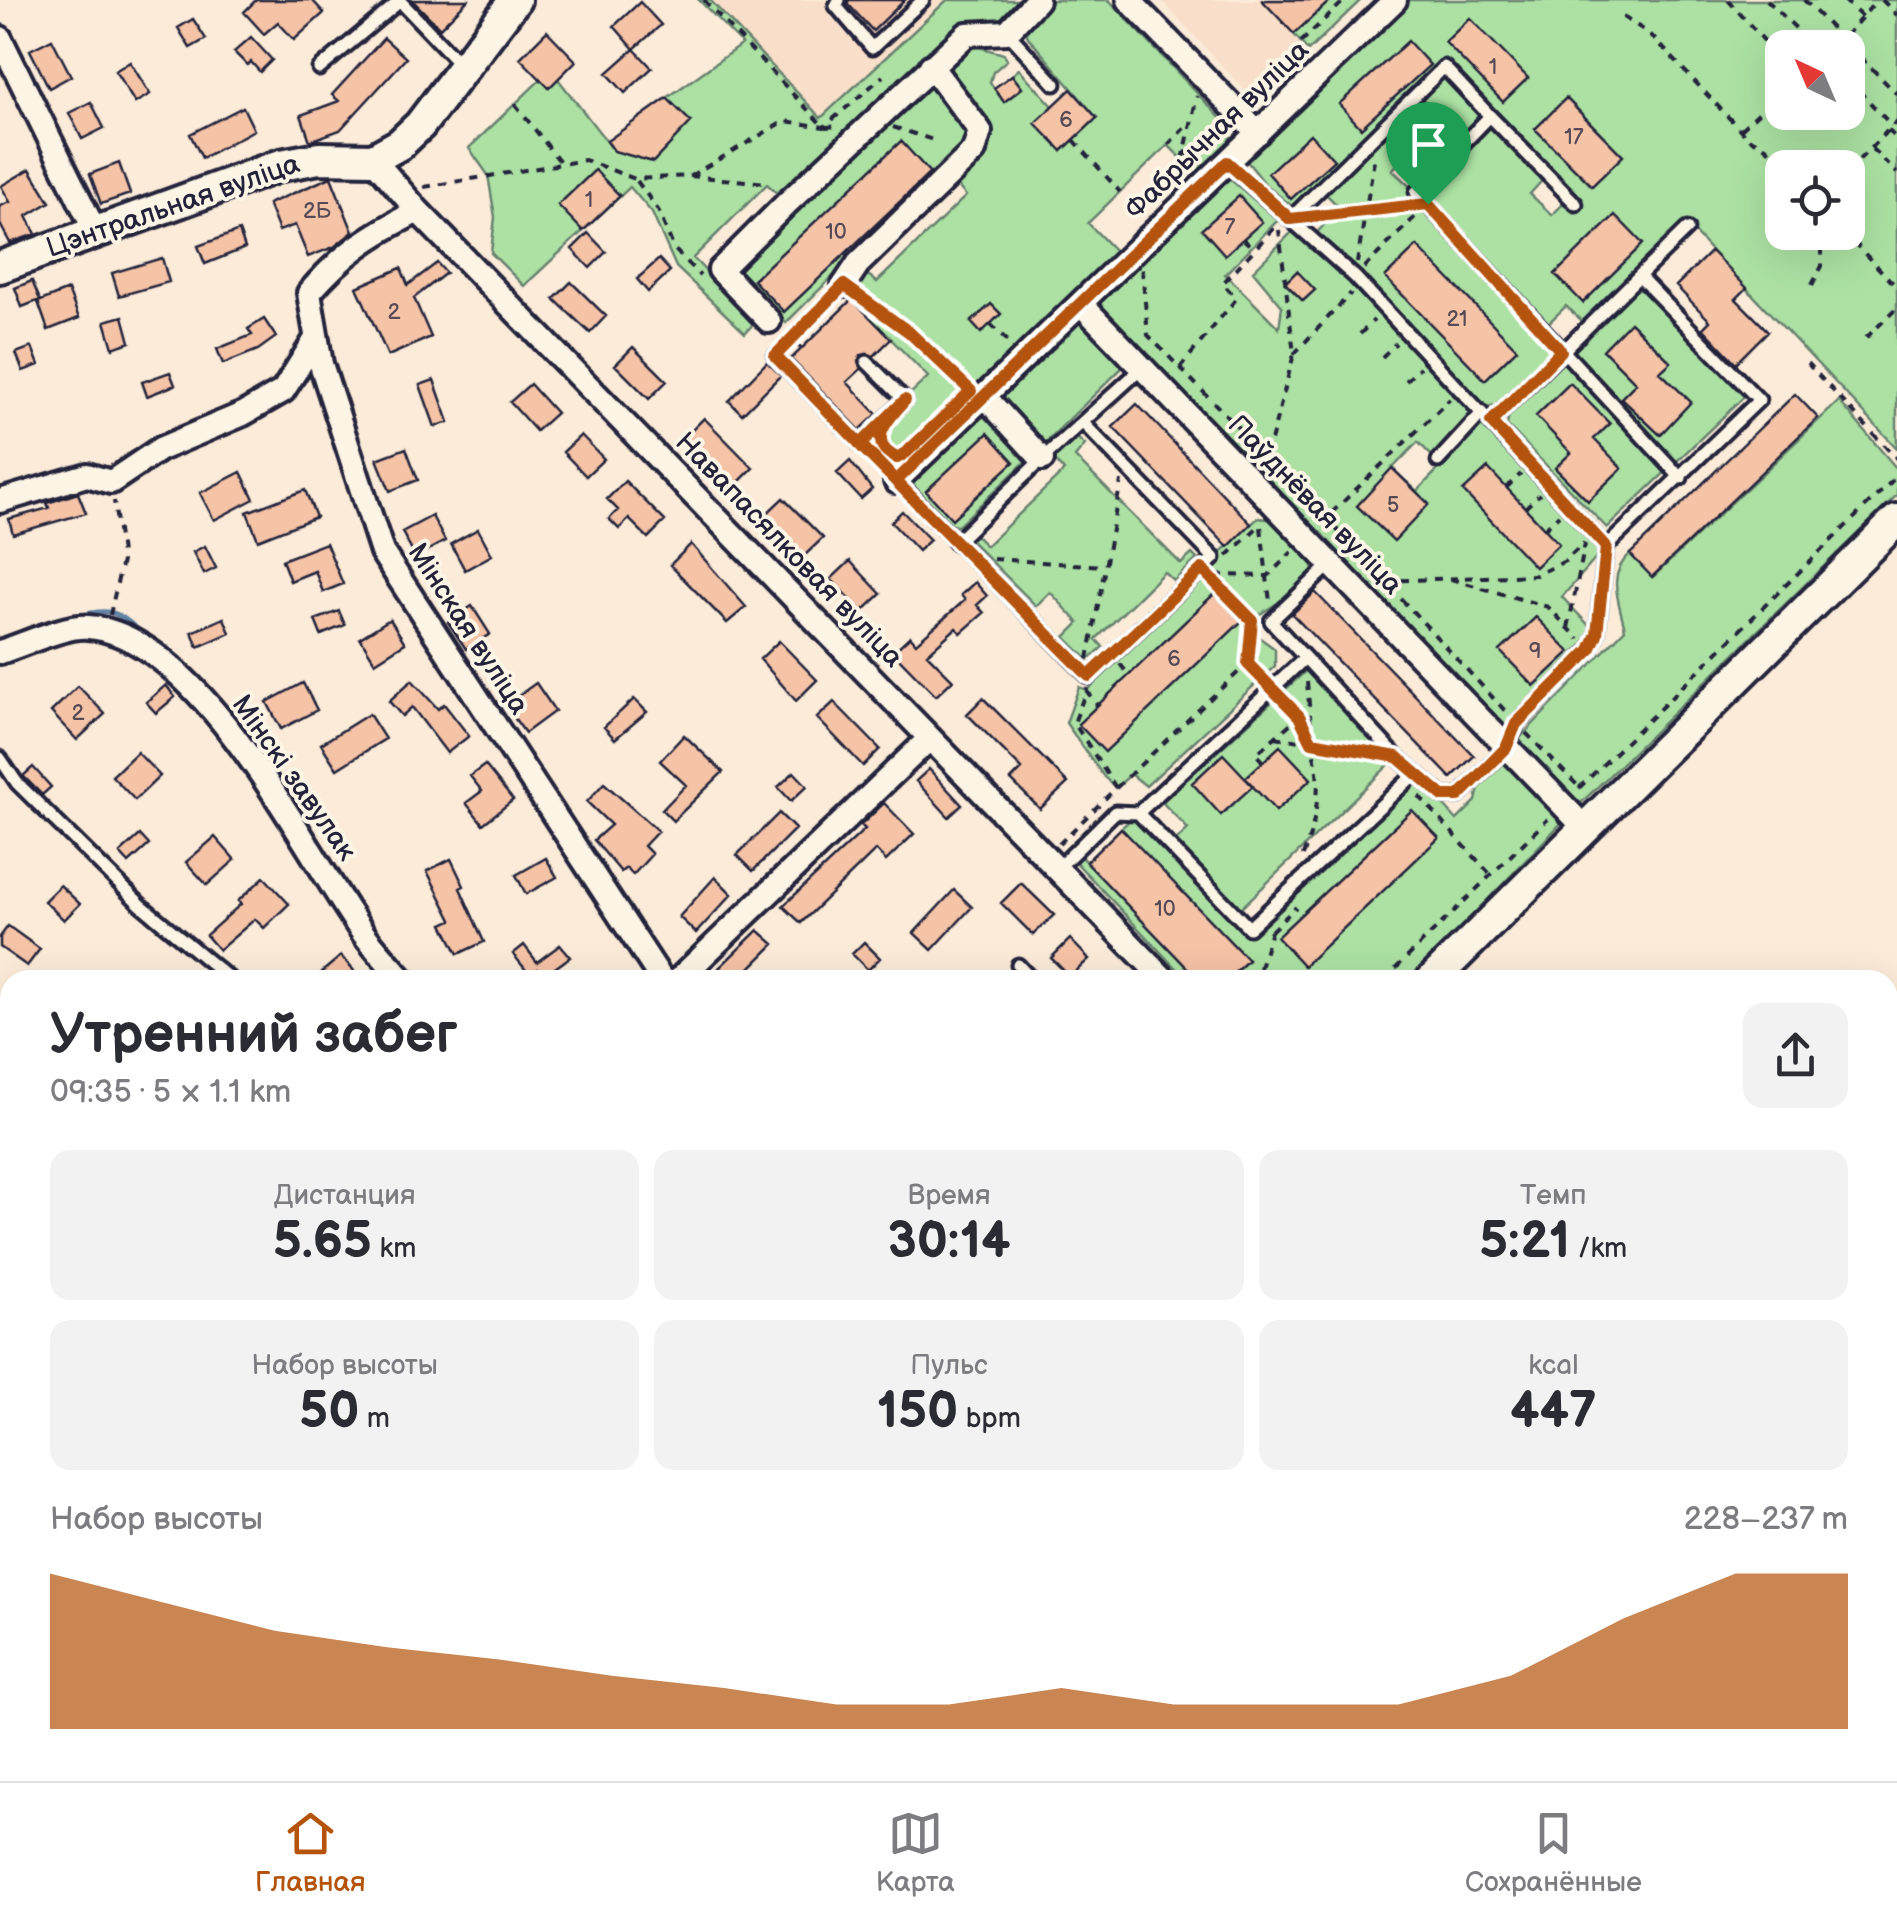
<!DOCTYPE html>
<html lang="ru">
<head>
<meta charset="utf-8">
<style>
  body { margin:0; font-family:"Balsamiq Sans",sans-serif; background:#f2f2f3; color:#2b2b33; height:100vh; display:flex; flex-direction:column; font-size:38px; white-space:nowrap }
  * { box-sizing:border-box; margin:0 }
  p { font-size:32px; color:#7c7c81 }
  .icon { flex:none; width:55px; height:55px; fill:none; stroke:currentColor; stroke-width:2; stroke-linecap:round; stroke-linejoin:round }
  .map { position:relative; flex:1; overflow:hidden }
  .panel { position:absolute; left:0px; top:970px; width:1898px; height:812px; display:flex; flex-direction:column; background:#fff; border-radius:30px 30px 0 0; box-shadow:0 10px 40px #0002 }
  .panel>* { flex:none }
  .needle { width:65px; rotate:316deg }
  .controls { position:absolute; left:1765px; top:30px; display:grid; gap:20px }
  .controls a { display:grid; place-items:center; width:100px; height:100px; border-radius:20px; background:#fff; box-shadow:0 10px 40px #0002; font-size:50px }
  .pin { position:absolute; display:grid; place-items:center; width:85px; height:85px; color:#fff; margin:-102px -42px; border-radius:50% 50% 50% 0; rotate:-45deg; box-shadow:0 0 10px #0007 }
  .pin .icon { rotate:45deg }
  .round { display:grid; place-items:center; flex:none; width:105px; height:105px; border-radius:20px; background:#f2f2f3 }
  .summary { display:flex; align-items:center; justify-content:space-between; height:170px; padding:0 50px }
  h1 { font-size:55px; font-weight:700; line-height:75px }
  .metrics { display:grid; grid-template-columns:repeat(3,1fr); gap:15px; height:170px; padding:10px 50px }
  .metrics div { display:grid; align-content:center; border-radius:20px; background:#f2f2f3; text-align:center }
  .metrics b { font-size:50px; font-weight:700 }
  .metrics small { font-size:28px; font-weight:400 }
  .metrics p { font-size:28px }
  .chart { height:280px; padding:20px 50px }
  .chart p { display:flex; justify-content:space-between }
  .chart svg { width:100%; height:180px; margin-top:10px; fill:#b45309; opacity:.7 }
  .tabs { display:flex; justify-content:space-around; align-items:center; height:140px; border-top:2px solid #e1e1e2; background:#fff; font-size:28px; color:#7c7c81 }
  .tabs a { display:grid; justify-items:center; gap:5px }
  .tabs .current { color:#b45309 }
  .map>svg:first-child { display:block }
  .built { fill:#f9dfc9 }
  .green { fill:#ace1a3; stroke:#67826f; stroke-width:2.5; fill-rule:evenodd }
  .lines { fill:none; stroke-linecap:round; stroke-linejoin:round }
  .stream { stroke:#6283a4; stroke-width:5 }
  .building { fill:#f5c3a6; stroke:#22223b; stroke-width:2.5 }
  .lane-casing { stroke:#22223b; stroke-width:19 }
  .street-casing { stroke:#22223b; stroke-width:30 }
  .secondary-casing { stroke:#22223b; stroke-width:38 }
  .path { stroke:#22223b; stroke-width:4; stroke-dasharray:8 8; stroke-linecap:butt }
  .lane { stroke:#fcf5e5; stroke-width:11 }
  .street { stroke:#fcf5e5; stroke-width:22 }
  .secondary { stroke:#fcf5e5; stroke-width:30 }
  .route-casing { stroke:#fff; stroke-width:20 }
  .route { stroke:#b45309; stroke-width:12 }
  .labels { text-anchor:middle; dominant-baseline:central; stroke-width:8; stroke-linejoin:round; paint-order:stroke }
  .number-label { font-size:22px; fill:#574a56 }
  .street-label { font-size:28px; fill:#22223b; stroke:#fcf5e5 }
</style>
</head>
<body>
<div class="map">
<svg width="1897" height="1781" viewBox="0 0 1897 1781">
  <rect width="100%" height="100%" fill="#fbebd8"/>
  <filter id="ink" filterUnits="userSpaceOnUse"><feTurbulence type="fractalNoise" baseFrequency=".01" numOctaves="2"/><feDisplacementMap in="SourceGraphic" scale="20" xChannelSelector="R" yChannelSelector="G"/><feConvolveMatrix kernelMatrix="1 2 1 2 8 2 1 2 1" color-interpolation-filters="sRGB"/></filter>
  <g filter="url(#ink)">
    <!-- built -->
    <path class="built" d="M710,0H947L821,119Z
      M1161,0H1362L1255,101Z"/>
    <!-- green -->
    <path class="green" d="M699,0H710L821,118L947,0H1026L1006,20L986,26L781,197L767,184L693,258L755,322L745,333L676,267L652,213L630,187L524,286L491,253L495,217L488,175L469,148L541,79H558L614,151L653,162L690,123L667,98L742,44Z
      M1044,0H1109L1227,125L1231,133L1227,151L1198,175L1168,145L1088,223L1117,253L907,452L897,458C855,437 909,396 928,377L852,299L855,293L844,285L868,275L877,282L966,196L955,183L990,148L988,123L945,67L968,44L1004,54L1007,60L993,72L990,82L1004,102L1022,88L1012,75L1019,69L1053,106L1062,151L1097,118L1028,37L1024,27Z
      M1323,0H1361L1308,51L1294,34L1326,4Z
      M1395,0H1897V448L1686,224L1582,322L1566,306L1542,329L1556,346L1497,405L1484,407L1414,341L1415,331L1311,239L1340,208L1320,188L1444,67L1548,173L1445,59L1292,206L1266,185L1239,151ZM1782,48H1848V112H1782ZM1445,116L1468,139L1416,192L1392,170ZM1782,168H1848V232H1782ZM1548,174L1570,197L1552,215L1530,194Z
      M930,81L970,133L968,142L786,323L736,273Z
      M1224,174L1278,220L1225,274L1279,328L1282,306L1253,271L1294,230L1350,281L1479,409L1433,457L1418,442L1392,469L1417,491L1488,419L1606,547L1562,597L1597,634L1590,649L1504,730L1093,302Z
      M1637,285L1746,395L1607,528L1507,425L1510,410Z
      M1076,323L1090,324L1123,359L1124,366L1044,444C1026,435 1003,415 998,394Z
      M1839,401L1897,469V495L1576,808L1514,744L1625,629C1619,601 1606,575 1630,554L1653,577Z
      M986,411L1024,449L1025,462L958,526L948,525L913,485L915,475L978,414Z
      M1077,438L1085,445L1075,457L1181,564L1192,554L1197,559L1174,581L1164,572L1096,639L1103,647L1088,660L1065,637L1079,623L1050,592L1036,606L970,540L975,535L986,546L1064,471L1052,457Z
      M1258,518L1276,520L1315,561C1310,590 1273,603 1252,620L1256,635L1275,649V666L1146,786L1131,774L1116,788L1104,777L1066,723L1079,687L1087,690L1206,575L1202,569Z
      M1309,668L1397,757L1236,913L1249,928L1415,774L1457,820L1476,801L1479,788L1507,759L1566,818L1411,980H1273L1260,968L1249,980H1227L1248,960L1121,828L1138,813L1171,846L1188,829L1162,802Z
      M1075,851L1086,862L1199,980H1187L1070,856Z
      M1888,1759L1897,1772V1781H1005L1001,1773L1888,1772Z
      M481,1772H613V1773L605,1781H471Z"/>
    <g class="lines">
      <!-- stream -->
      <path class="stream" d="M75,617C118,604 118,615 152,641
        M0,640L16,635"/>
    </g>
    <!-- building -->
    <path class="building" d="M256,0H312L324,13L294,40L278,22L264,34L244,12Z
      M412,0H468L440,28Z
      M848,0H905L873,31L848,4Z
      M1262,0H1331L1294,34Z
      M640,2L661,25L634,49L614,26Z
      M1470,18L1528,78L1503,102L1445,42Z
      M193,19L206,39L190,48L178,28Z
      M547,31L576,61L549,88L520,58Z
      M251,37L272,60L260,72L251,62L247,65L234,52Z
      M384,38L406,58L340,130L310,141L301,115L339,101L332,95Z
      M52,39L71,76L49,88L30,50Z
      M1408,41L1430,65L1361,128L1339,104Z
      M634,49L652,68L625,93L607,73Z
      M130,62L150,94L135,103L115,71Z
      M1012,75L1022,88L1004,102L994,88Z
      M1071,89L1097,118L1062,151L1035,123Z
      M667,98L691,122L653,162L614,151L607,141Z
      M1566,98L1623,156L1592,186L1535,129Z
      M91,102L104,128L82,139L69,113Z
      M243,107L254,130L202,158L190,134Z
      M1310,134L1334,160L1291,199L1268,173Z
      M901,141L930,173L784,312L753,280Z
      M119,163L130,194L101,204L90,174Z
      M30,169L50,202L27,216L36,234L10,243L0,224V206L10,202L1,186Z
      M595,170L620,196L583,231L558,205Z
      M331,177L353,232L334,247L308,257L295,225L279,231L268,204Z
      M1239,196L1262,222L1225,255L1202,229Z
      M1615,215L1643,244L1583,303L1555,274Z
      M239,231L245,248L205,264L198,246Z
      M588,233L606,252L590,268L572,249Z
      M1417,246L1517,349L1485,380L1385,277Z
      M1711,251L1747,288L1736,299L1768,331L1736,363L1703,328L1710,321L1676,286Z
      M162,258L169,282L119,296L112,273Z
      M659,259L670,271L648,292L637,279Z
      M437,263L446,273L414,298L431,337L388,356L357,287L401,268L408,285Z
      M1297,271L1315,290L1303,301L1285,283Z
      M32,281L40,300L22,307L15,288Z
      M571,282L606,316L590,333L554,299Z
      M68,290L79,318L48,330L38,302Z
      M852,299L891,339L874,356L861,355L858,361L861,369L847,382L877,414L860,430L791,359Z
      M991,304L1001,314L981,333L971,322Z
      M123,316L130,342L113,348L105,321Z
      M264,319L276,337L258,350L223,364L217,349L252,335L248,329Z
      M1630,322L1671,362L1660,372L1691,402L1660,435L1621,398L1636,383L1603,350Z
      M32,347L39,365L23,371L16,353Z
      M633,347L667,381L649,399L615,365Z
      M767,362L781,375L742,414L729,401Z
      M170,372L175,385L147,396L142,382Z
      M434,380L449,422L435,427L420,385Z
      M1570,383L1610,424L1594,439L1622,468L1588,501L1555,468L1571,453L1536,416Z
      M530,384L556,413L536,431L510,402Z
      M1795,394L1818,418L1652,577L1630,554Z
      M1137,404L1251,524L1228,547L1113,427Z
      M704,418L753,468L734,487L685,437Z
      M988,433L1014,462L952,519L926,491Z
      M581,435L604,459L586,476L563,452Z
      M406,448L418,480L390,491L377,459Z
      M850,461L872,489L861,499L837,473Z
      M1392,468L1429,504L1394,541L1357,506Z
      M1488,468L1559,544L1535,567L1463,491Z
      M241,472L254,499L214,520L200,493Z
      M625,481L665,521L648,538L629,519L619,529L609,519L618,510L607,499Z
      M305,490L316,517L258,540L247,512Z
      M78,493L86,513L13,534L9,519L49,508L47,503Z
      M783,498L823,538L803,557L763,517Z
      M902,511L930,540L918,551L891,522Z
      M432,516L445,541L415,557L402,532Z
      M478,529L492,555L465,570L451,544Z
      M326,543L343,584L323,592L315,571L290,581L282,560Z
      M691,544L746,607L727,623L670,565Z
      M205,546L216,568L204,574L193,552Z
      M850,561L881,594L862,612L831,579Z
      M975,582L987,596L977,605L984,613L961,633L956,628L927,654L953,680L936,696L893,652L910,636L916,643L965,600L961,595Z
      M1315,592L1474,756L1451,778L1292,614Z
      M1215,593L1242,621L1105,752L1078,724Z
      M472,606L490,634L466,649L448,622Z
      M339,611L345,625L321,635L315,620Z
      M1536,617L1570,652L1534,686L1500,651Z
      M224,618L230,633L198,647L192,632Z
      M390,619L405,643L375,662L360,638Z
      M779,641L817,680L796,701L760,659Z
      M412,680L438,709L444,704L469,736L447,753L412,707L402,716L389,701Z
      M303,683L317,710L281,729L267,702Z
      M536,683L555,711L525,733L505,705Z
      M166,685L175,697L156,713L146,702Z
      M78,686L105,714L77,740L51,712Z
      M983,698L1068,783L1040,809L1011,780L1022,769L967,714Z
      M634,699L647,712L615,739L604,727Z
      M834,702L880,749L863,766L817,718Z
      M369,714L385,739L337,769L321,744Z
      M684,735L723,772L673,821L662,810L686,785L660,761Z
      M1280,746L1311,779L1276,811L1245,778Z
      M137,752L160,776L135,800L112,776Z
      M1223,754L1253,786L1221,815L1192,783Z
      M485,765L513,800L483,824L466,803L482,791L470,776Z
      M33,767L51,787L42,795L23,776Z
      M929,769L962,805L949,817L916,781Z
      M794,772L807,786L791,801L778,787Z
      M604,783L658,831L644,846L652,854L633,875L626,868L621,872L594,840L611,825L587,802Z
      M884,803L914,834L886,861L876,850L801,923L783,906L865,829L861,825Z
      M1412,810L1439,838L1304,966L1277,937Z
      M779,813L795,829L753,871L737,855Z
      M1121,828L1248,960L1227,980H1199L1086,862Z
      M140,835L149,845L129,863L120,853Z
      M215,837L235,860L207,885L186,862Z
      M546,858L557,877L526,894L516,875Z
      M451,859L464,886L460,888L484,942L458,954L443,924L452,920L427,871Z
      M264,877L289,904L264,928L255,919L219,950L206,935L241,904L238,901Z
      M715,877L732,894L696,933L679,917Z
      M1021,883L1054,915L1033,935L1001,903Z
      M60,885L80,904L64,920L44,901Z
      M954,890L972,907L932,950L914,933Z
      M8,926L40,949L27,966L0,947V937Z
      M758,930L774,944L738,980H732L719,968Z
      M1070,939L1089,959L1070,977L1051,958Z
      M864,942L880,958L868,970L852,954Z
      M524,945L537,962L560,945L570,957L544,976L538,969L530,975L513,954Z
      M341,956L355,972L346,980H329L322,972Z"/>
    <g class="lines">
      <defs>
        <path id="lane" d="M839,0L836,6L872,48L923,0
          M1007,32L1055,84
          M319,69L400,1L462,66
          M1490,116L1576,204
          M1227,163L1355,277L1606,547L1597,634L1590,649L1517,724L1507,748L1459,796H1443L1397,757L1271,621L1331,564
          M1290,219L1444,67L1490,116L1416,192L1681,478
          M1639,276L1687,229
          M775,356L1089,677L1214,558L1083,423
          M1491,422L1639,276L1759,400L1606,547
          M860,445L905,400L867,362
          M1438,461L1482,413
          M955,543L1042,459L1142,368
          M0,758L17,783L141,905L231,980
          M1138,813L1305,658
          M1057,869L1115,812L1138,813L1249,928L1415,774
          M1018,965L1032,980"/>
        <path id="street" d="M1129,0L1258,133
          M0,38L95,231
          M373,159L418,211L1165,980
          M418,211C371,235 343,253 309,293L321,364L382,552L662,980
          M844,285L858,264L974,151L980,131L931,66
          M1081,304L1585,828
          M769,321L720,270L787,203L967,34L1007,32L1037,0
          M985,397L1042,459
          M896,481L1395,0
          M0,501L87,475L111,482L160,449L243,414L283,391L315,340
          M0,652C23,645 65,625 88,627C200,635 304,850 363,933C375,949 390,965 403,980
          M678,980L930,738
          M0,1031L10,1037
          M0,1637L10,1627
          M1864,1772L1871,1781
          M431,1781L442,1772"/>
        <path id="secondary" d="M0,267L281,165L319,158L373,159L400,144L420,125L515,0
          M1432,980L1897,520
          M633,1781L642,1772"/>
      </defs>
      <!-- lane casing -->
      <use href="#lane" class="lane-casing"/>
      <!-- street casing -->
      <use href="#street" class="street-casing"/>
      <!-- secondary casing -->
      <use href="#secondary" class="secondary-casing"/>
      <!-- path -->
      <path class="path" d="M704,0L824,127L839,126
        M1728,0L1782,61
        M1767,0L1816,48
        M1804,0L1897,94
        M1844,0L1862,17
        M1882,0L1897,15
        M1623,17L1650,34L1747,137L1766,147L1787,168
        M1301,42L1345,0
        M1835,48L1877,0
        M1848,79L1892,126
        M515,104L561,163
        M893,127L936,141
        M1741,129L1782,91
        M1888,130L1897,139
        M1074,140L1120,192
        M1168,145L1189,123
        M1872,149L1897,173
        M1185,151L1199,166
        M1183,160L1197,96
        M1848,171L1897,121
        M690,176L767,183
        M637,181L658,210L674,249L700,276
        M424,187L585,160L635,179L690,176L785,121L824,127L883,76
        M1315,217L1410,206
        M1848,227L1859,248L1897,287
        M1243,239L1254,249
        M1357,263L1375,154
        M1364,268L1417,215
        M1142,269L1148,335L1326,518L1509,715
        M1812,285L1822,266V232
        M861,297L909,332L967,387
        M990,324L1012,345
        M1360,334L1374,320
        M784,335L801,348
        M1866,338L1897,308
        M785,346L830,299
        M1294,354L1351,293
        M1382,357L1396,343
        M1807,363L1897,459
        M1180,368L1236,299L1223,283L1278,224
        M1406,381L1420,367
        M1267,456L1294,354L1279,230
        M1506,488L1521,474
        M1525,508L1540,494
        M1320,524L1450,399
        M1261,527L1270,602
        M1544,529L1559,515
        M1227,556L1260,525
        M993,559L1104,566
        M1216,575L1268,576L1292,552
        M1451,579L1548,607L1579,639
        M1212,580L1251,619
        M1385,581L1536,575L1565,561L1584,543
        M110,615L122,561L114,501
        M1252,620L1247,664L1263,678
        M1568,628L1585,544
        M1088,659L1121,481
        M1120,664L1129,675
        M1307,682L1312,737
        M1086,690L1097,705
        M1283,699C1326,746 1325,801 1302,858
        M1526,733L1580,788
        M1275,737L1373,753
        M1263,762L1256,754L1299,716
        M1116,788L1247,664
        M1579,788L1897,476
        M1419,796L1490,874
        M1059,844L1116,788L1074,723L1087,688
        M1271,931L1296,907
        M1260,968L1271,931
        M1384,980L1548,819"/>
      <!-- lane -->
      <use href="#lane" class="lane"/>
      <!-- street -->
      <use href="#street" class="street"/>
      <!-- secondary -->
      <use href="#secondary" class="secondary"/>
    </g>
  </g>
  <g class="lines" filter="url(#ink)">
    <defs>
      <path id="route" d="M1428,204L1290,219L1227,162L896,481L775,356L844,285L909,332L971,391L907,452L897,458C864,442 889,418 905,400L860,445L1089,676L1202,569L1252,620L1248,664L1299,716L1312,742L1397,757L1443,796H1459L1506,748L1516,724L1590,650L1597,634L1606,547L1491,422L1561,351L1428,204"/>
    </defs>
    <!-- route casing -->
    <use href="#route" class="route-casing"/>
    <!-- route -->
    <use href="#route" class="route"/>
  </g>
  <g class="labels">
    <!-- number labels -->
    <g class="number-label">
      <text x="1493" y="67">1</text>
      <text x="1066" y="120">6</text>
      <text x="1574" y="137">17</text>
      <text x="589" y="200">1</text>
      <text x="317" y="211">2Б</text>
      <text x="1230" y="227">7</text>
      <text x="836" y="232">10</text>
      <text x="394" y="312">2</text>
      <text x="1457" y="319">21</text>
      <text x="1393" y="505">5</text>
      <text x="1535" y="651">9</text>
      <text x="1174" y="659">6</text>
      <text x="78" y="713">2</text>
      <text x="1165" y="909">10</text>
    </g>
    <!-- street labels -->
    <g class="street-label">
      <text transform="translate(1217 130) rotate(-44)">Фабрычная вуліца</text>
      <text transform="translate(173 206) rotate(-19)">Цэнтральная вуліца</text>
      <text transform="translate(1315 505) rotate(46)">Паўднёвая вуліца</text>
      <text transform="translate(789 550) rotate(46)">Навапасялковая вуліца</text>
      <text transform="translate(468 629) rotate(57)">Мінская вуліца</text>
      <text transform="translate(294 778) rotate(55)">Мінскі завулак</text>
    </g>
  </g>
</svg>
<div class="controls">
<a><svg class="needle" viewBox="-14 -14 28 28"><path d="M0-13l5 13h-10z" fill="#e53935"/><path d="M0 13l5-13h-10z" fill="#7c7c81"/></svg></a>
<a><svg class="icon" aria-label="locate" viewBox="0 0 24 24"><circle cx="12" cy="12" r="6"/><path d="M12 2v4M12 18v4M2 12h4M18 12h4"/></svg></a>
</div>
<div class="pin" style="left:1428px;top:204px;background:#1e9e55"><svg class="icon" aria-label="arrive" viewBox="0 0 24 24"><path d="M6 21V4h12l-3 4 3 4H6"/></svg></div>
<section class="panel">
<div class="summary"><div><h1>Утренний забег</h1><p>09:35 · 5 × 1.1 km</p></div><a class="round"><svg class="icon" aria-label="share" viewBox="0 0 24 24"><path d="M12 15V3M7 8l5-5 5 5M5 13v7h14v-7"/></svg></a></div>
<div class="metrics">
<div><p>Дистанция</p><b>5.65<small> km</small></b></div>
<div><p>Время</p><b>30:14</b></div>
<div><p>Темп</p><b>5:21<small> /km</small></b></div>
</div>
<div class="metrics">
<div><p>Набор высоты</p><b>50<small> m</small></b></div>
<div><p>Пульс</p><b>150<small> bpm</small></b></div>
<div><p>kcal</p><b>447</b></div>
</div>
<div class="chart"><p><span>Набор высоты</span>228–237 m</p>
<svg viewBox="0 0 160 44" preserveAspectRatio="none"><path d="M0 44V6L10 13L20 20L30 24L40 27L50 31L60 34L70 38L80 38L90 34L100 38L110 38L120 38L130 31L140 17L150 6L160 6V44z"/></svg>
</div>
</section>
</div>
<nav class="tabs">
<a class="current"><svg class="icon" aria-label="home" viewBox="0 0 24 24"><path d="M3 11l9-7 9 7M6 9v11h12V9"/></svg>Главная</a>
<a><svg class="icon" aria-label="map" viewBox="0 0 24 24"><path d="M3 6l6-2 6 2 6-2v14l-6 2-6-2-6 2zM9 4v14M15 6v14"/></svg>Карта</a>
<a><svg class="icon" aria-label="saved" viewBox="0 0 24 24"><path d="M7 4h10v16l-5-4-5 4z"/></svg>Сохранённые</a>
</nav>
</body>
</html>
